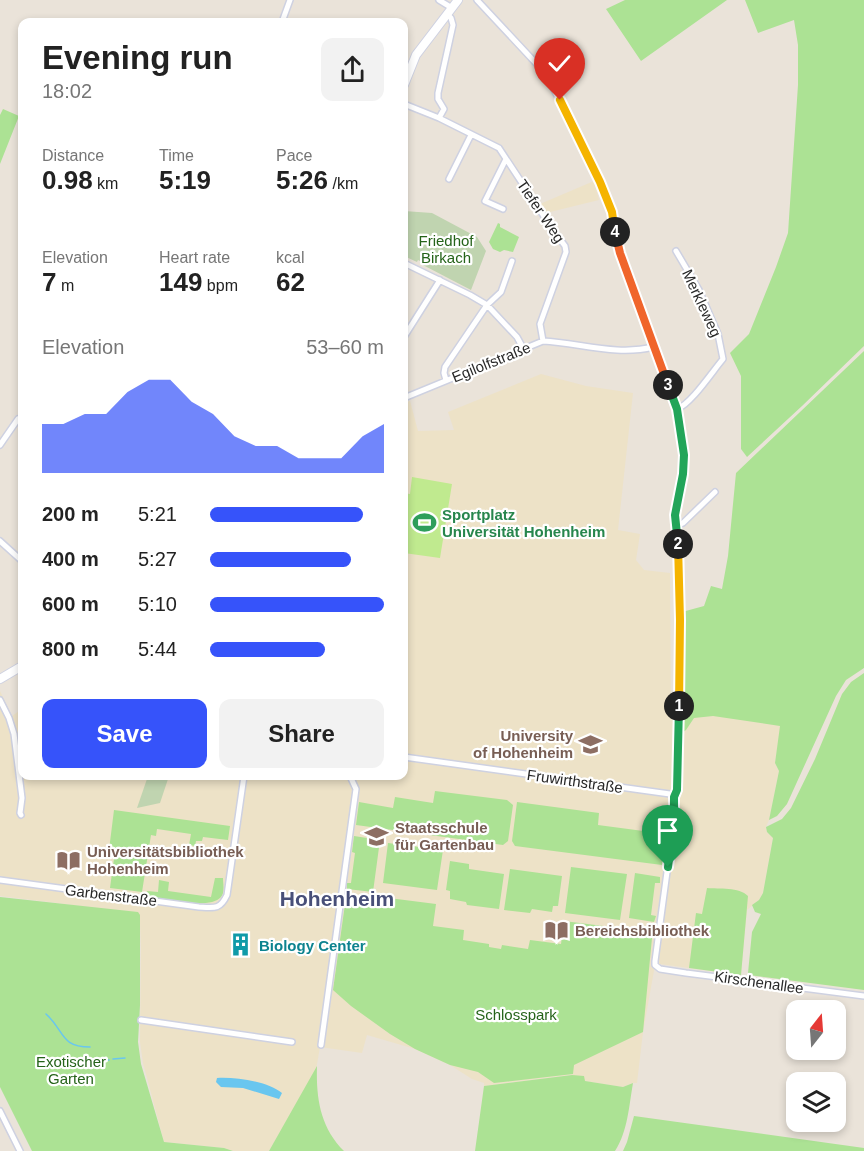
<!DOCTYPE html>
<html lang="en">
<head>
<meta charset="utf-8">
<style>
  body { margin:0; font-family:Arial,sans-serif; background:#f2f2f2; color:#222; height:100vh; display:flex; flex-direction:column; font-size:22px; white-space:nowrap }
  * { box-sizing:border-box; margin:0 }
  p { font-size:20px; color:#767676 }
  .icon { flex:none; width:33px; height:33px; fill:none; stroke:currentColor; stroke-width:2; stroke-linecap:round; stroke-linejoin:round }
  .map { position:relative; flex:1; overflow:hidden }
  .panel { position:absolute; left:18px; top:18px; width:390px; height:762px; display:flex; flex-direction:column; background:#fff; border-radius:12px; box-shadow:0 3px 9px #0003 }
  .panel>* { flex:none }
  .needle { width:39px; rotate:17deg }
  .tools { position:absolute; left:786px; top:1000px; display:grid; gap:12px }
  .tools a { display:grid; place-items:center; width:60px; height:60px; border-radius:12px; background:#fff; box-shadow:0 3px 9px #0003; font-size:30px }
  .pin { position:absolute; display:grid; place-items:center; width:51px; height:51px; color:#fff; margin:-62px -26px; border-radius:50% 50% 50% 0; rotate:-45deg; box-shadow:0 0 6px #0007 }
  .pin .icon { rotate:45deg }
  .km { position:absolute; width:30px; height:30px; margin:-15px; border-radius:50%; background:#222; color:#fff; font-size:16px; line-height:30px; text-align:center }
  .round { display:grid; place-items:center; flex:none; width:63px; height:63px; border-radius:12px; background:#f2f2f2 }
  .head { display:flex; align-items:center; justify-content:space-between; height:102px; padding:0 24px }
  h1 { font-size:33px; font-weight:700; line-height:45px }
  .stats { display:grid; grid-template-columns:repeat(3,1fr); gap:9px; height:102px; padding:6px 24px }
  .stats div { display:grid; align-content:center }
  .stats b { font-size:26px; font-weight:700 }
  .stats small { font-size:16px; font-weight:400 }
  .stats p { font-size:16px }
  .chart { height:168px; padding:12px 24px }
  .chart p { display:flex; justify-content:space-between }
  .chart svg { width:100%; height:108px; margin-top:6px; fill:#3653fa; opacity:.7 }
  .cta { display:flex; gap:12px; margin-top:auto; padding:12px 24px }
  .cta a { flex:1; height:69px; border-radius:12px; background:#3653fa; color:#fff; font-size:24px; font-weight:700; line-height:69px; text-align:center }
  .cta a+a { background:#f2f2f2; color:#222 }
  ul { padding:0 24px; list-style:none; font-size:20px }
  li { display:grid; grid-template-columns:96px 72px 1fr; align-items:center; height:45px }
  li i { height:15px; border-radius:8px; background:#3653fa }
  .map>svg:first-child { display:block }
  .education { fill:#ede2c7 }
  .green { fill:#ace294 }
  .cemetery { fill:#c0d4b0 }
  .pitch { fill:#c0ea8f }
  .water { fill:#69c6ef }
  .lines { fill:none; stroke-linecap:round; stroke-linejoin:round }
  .stream { stroke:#69c6ef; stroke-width:1.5 }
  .street-casing { stroke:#ced1e1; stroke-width:8 }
  .secondary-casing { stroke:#ced1e1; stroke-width:10 }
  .street { stroke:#fff; stroke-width:5 }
  .secondary { stroke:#fff; stroke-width:8 }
  .split-1-casing { stroke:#fff; stroke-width:12 }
  .split-2-casing { stroke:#fff; stroke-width:12 }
  .split-3-casing { stroke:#fff; stroke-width:12 }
  .split-4-casing { stroke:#fff; stroke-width:12 }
  .split-5-casing { stroke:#fff; stroke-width:12 }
  .split-1 { stroke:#22a559; stroke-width:8 }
  .split-2 { stroke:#f5b400; stroke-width:8 }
  .split-3 { stroke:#22a559; stroke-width:8 }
  .split-4 { stroke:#f0652b; stroke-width:8 }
  .split-5 { stroke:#f5b400; stroke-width:8 }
  .labels { text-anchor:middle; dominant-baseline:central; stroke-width:4.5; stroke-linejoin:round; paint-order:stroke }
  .street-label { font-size:15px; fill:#282828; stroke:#fff }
  .park-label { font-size:15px; fill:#256319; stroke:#fff }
  .leisure-label { font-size:15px; font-weight:bold; fill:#27864d; stroke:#fff; text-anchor:start }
  .education-label { font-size:15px; font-weight:bold; fill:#785e54; stroke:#fff; text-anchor:start }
  .culture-label { font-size:15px; font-weight:bold; fill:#0d838f; stroke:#fff; text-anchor:start }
  .district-label { font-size:21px; font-weight:bold; fill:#484f78; stroke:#fff }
</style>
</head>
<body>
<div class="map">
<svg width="864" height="1151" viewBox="0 0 864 1151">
  <rect width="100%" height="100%" fill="#eae3d9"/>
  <!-- education -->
  <path class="education" d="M594,181L599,200L546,213L540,204Z
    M541,374L586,386L633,393L618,530L640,534L636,560L644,570L670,573L671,713L695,708L782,718L775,763L779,771L769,820L766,827L767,832L773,838L763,893L759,900L747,910L741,975L660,964L655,965L643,1032L637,1083H633L623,1087L584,1081L572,1075L484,1086V1083L472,1079L450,1065L415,1049L367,1035L362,1053L320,1047L316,1070L269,1151H233L224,1148L164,1142L143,1063L140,1042L141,948L140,924L138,913L0,896V691L12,716L22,709V776H404V403L410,401L418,431L454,430L448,412Z"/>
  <!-- green -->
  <path class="green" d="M625,0H727L641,61L606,9Z
    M745,0H864V346L802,406L747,457L741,449V376L730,353L749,334L776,267L788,233L798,85V45L794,20L758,33Z
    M3,109L19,116L0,164V115Z
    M498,223L500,224V227L519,237L513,252L504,250L500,252L493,249L489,242Z
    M864,351V668L846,680L836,696L787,804L777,816L769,820L779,771L775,763L780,726L713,716L694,718L686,730L682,733V612L704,606L711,586L722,589L728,556L736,473Z
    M864,673V990L749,975L748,973L752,932L761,914L755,912L752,905L759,900L763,893L773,838L767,832L766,827L782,819L791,808L815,759L842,694L851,682Z
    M435,791L507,800L513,805L508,841L503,845L356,825L359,802L393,808L395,797L433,803Z
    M517,802L599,813L598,825L666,834L662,865L515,846L512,841Z
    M114,810L230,826L228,840L203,837L202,841H196L195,846L189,845L191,834L157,829L156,836L151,835L142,892L110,888L115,851L109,850Z
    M354,836L380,840L373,892L347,889V883H351L355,853L352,852Z
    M388,843L443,850L437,890L383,883Z
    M450,861L469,864V869L504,874L499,909L467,905L466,902L450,899V891L446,890Z
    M571,867L627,874L620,920L565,913Z
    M510,869L562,876L558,906H553L552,912L532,909L530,913L504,910Z
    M635,873L660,877V883H655L651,915L656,916L654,922L629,918Z
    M215,878H223C223,884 225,892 221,897C210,910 164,899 149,897L147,891L158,892L159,880L169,882L168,891L211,897Z
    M707,888C719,889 739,887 748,896L741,975L689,968L696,913L702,914Z
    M0,897L138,912L140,915V1005L138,1042L141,1064L164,1142L224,1148L233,1151H32L0,1087Z
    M346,897L380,902L381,897L436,904L433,926L464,930L463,940L489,944V947L501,949L502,945L528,949L530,940L561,944L564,921L619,928V933L652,938L643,1032L574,1065L573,1074L494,1083L478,1072L450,1065L415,1049L390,1034L351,1006L333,990Z
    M317,1066C316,1098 320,1127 344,1151H269Z
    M572,1075L584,1076L585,1081L623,1087L633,1083C629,1105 628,1131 615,1151H475L484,1086Z
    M634,1116L864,1148V1151H623L627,1142Z"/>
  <!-- cemetery -->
  <path class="cemetery" d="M404,211L432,213L477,237L486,251L471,290L421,264L422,262L418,260L417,262L404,256Z
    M148,776H169L160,803L137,808Z"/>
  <!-- pitch -->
  <path class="pitch" d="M412,477L452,484L440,558L404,553V493L410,494Z"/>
  <!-- water -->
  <path class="water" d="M217,1078C236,1077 267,1081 282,1093L279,1099L243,1088L221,1087L216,1082Z"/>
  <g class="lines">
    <!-- stream -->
    <path class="stream" d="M46,1014C65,1031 60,1047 90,1047
      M113,1059L125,1058
      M106,1060H109"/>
    <defs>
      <path id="street" d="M439,0L452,8
        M477,0L546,74L601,182L612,212L616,237L620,253L677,409L684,455L683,474L675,515L677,539L679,620V741L677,790L674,797V820L655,961V965L660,969L686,973L864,996
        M282,22L290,0
        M404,104L439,118L499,148L553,230L565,246L566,252L540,324L543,341
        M439,118L444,109L438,99V93L453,25L451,18L447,14
        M449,179L471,135
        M503,209L485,201L506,159
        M676,251L699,290L718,334L723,359C712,372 691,404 677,409
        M404,263L470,295L487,305L517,337L523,348
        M404,337L440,280
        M446,380L444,373L445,367L487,305L501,292L512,261
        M404,398L543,341C580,343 617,356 653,347
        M0,445L18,419
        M676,526L683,523L715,492
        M0,541L22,561
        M0,700L9,718L14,734L22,798L20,813L21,815
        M404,757L670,794L674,797
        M342,776H346
        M0,880L199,907C214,908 220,910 227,895L244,776
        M141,1020L292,1042
        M321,1045L356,789L350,776
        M0,1111L20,1151"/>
      <path id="secondary" d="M404,85L416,55L458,0
        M0,679L22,666"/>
    </defs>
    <!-- street casing -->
    <use href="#street" class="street-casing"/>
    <!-- secondary casing -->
    <use href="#secondary" class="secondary-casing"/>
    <!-- street -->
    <use href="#street" class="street"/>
    <!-- secondary -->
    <use href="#secondary" class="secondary"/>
  </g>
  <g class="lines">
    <defs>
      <path id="split-1" d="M668,867L674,820V797L677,790L679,706"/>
      <path id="split-2" d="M678,544L680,620L679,706"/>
      <path id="split-3" d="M668,385L677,409L684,455L683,474L675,515L678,544"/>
      <path id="split-4" d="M615,232L620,253L668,385"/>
      <path id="split-5" d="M560,100L600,182L612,212L615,232"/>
    </defs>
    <!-- split-1 casing -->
    <use href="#split-1" class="split-1-casing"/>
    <!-- split-2 casing -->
    <use href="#split-2" class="split-2-casing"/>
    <!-- split-3 casing -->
    <use href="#split-3" class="split-3-casing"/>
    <!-- split-4 casing -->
    <use href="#split-4" class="split-4-casing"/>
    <!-- split-5 casing -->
    <use href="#split-5" class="split-5-casing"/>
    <!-- split-1 -->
    <use href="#split-1" class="split-1"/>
    <!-- split-2 -->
    <use href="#split-2" class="split-2"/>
    <!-- split-3 -->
    <use href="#split-3" class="split-3"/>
    <!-- split-4 -->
    <use href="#split-4" class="split-4"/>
    <!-- split-5 -->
    <use href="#split-5" class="split-5"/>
  </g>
  <!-- icons -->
  <defs>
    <symbol id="stadium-bare" viewBox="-9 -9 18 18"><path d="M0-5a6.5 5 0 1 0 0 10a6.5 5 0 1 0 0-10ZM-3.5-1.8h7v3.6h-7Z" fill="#2e9e5b" stroke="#fff" stroke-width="2.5" paint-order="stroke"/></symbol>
    <symbol id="university-bare" viewBox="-9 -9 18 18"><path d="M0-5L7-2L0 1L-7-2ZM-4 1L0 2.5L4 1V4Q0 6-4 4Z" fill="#8d6e63" stroke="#fff" stroke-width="2.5" paint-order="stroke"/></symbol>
    <symbol id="library-bare" viewBox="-9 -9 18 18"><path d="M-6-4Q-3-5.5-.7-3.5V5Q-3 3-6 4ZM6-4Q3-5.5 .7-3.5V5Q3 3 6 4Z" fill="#8d6e63" stroke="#fff" stroke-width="2.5" paint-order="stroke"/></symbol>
    <symbol id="building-bare" viewBox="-9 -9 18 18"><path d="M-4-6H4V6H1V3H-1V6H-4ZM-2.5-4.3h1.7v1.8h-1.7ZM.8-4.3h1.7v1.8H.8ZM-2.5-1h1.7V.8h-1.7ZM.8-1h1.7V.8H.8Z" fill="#0f9aa8" stroke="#fff" stroke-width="2.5" paint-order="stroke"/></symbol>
  </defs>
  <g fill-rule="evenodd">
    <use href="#stadium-bare" x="408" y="506" width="33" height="33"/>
    <use href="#university-bare" x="574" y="728" width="33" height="33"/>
    <use href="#university-bare" x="360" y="820" width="33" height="33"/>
    <use href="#library-bare" x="52" y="844" width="33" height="33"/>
    <use href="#library-bare" x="540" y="914" width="33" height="33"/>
    <use href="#building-bare" x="224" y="928" width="33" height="33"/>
  </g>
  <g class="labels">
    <!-- street labels -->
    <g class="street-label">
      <text transform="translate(541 211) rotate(56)">Tiefer Weg</text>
      <text transform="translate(702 303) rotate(65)">Merkleweg</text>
      <text transform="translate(491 362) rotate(-22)">Egilolfstraße</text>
      <text transform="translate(575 781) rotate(8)">Fruwirthstraße</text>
      <text transform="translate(111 895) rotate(7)">Garbenstraße</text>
      <text transform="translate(759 982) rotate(8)">Kirschenallee</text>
    </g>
    <!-- park labels -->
    <g class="park-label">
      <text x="446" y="240">Friedhof<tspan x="446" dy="17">Birkach</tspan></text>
      <text x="516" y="1014">Schlosspark</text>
      <text x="71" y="1061">Exotischer<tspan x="71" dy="17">Garten</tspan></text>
    </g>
    <!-- leisure labels -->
    <g class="leisure-label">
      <text x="442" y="514">Sportplatz<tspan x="442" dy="17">Universität Hohenheim</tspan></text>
    </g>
    <!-- education labels -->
    <g class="education-label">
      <text x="573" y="735" text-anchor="end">University<tspan x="573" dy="17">of Hohenheim</tspan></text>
      <text x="395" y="827">Staatsschule<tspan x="395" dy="17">für Gartenbau</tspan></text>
      <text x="87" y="851">Universitätsbibliothek<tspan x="87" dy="17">Hohenheim</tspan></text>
      <text x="575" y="930">Bereichsbibliothek</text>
    </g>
    <!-- culture labels -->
    <g class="culture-label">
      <text x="259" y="945">Biology Center</text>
    </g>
    <!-- district labels -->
    <g class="district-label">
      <text x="337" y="898">Hohenheim</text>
    </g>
  </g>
</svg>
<div class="tools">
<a><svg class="needle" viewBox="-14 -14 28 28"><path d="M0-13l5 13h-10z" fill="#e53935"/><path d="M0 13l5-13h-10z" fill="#767676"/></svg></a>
<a><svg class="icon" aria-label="layers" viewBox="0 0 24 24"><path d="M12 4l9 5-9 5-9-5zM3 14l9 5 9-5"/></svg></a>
</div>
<div class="pin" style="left:668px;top:867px;background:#1e9e55"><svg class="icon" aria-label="arrive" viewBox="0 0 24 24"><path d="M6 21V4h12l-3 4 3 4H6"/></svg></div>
<div class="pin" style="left:560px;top:100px;background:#d93025"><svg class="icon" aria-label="check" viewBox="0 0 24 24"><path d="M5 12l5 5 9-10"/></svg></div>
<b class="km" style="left:679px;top:706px">1</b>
<b class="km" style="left:678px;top:544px">2</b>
<b class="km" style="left:668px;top:385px">3</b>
<b class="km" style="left:615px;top:232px">4</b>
<section class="panel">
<div class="head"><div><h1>Evening run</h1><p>18:02</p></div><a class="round"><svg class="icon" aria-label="share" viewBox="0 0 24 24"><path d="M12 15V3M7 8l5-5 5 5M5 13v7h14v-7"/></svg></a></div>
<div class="stats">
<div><p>Distance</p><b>0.98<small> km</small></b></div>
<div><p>Time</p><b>5:19</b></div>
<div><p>Pace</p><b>5:26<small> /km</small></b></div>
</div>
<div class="stats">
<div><p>Elevation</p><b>7<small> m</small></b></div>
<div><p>Heart rate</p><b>149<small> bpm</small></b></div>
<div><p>kcal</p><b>62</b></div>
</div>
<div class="chart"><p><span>Elevation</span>53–60 m</p>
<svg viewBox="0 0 160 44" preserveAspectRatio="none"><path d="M0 44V24L10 24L20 20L30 20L40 11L50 6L60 6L70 15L80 20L90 29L100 33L110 33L120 38L130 38L140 38L150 29L160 24V44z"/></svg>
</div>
<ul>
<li><b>200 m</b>5:21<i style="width:88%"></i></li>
<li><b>400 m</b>5:27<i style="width:81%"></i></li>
<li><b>600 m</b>5:10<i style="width:100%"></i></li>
<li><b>800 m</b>5:44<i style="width:66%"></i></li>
</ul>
<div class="cta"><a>Save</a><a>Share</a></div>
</section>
</div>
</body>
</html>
